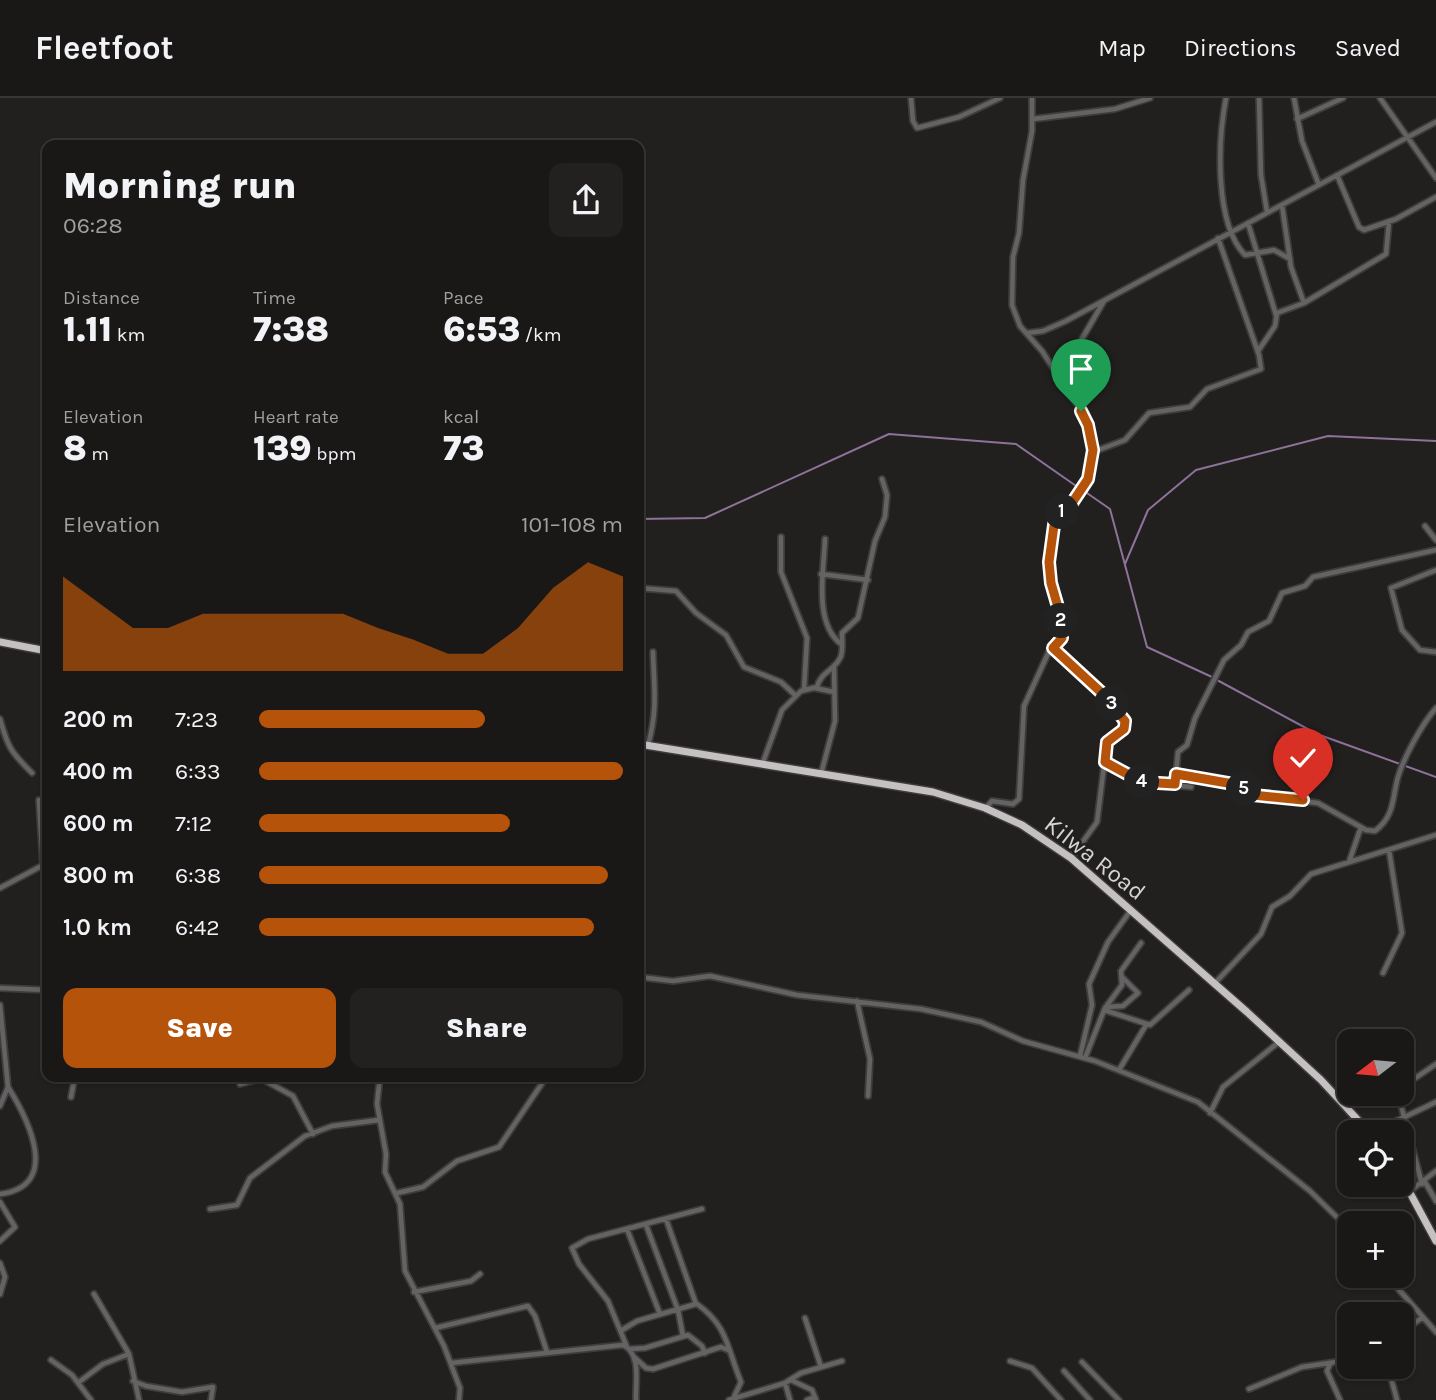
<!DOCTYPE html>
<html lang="en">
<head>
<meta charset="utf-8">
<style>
  body { margin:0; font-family:Karla,sans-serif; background:#232020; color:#f1f3f6; height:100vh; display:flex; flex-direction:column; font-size:26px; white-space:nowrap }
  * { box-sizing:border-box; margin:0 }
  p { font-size:23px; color:#9f9fa1 }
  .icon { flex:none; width:38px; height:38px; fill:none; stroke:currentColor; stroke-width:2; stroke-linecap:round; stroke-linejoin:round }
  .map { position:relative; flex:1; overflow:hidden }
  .details { position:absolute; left:42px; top:42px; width:602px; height:942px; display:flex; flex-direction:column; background:#1a1717; border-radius:14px; box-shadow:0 2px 5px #0004,0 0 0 2px #383636 }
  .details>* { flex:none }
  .needle { width:46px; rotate:254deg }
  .tools { position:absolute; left:1337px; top:931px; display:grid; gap:14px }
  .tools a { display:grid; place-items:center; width:77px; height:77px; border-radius:14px; background:#1a1717; box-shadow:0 2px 5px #0004,0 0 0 2px #383636; font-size:35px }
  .pin { position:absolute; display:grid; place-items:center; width:60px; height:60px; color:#fff; margin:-72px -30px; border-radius:50% 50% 50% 0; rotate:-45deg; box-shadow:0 0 7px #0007 }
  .pin .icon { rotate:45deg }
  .km { position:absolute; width:35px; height:35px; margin:-18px; border-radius:50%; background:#222; color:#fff; font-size:19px; line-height:35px; text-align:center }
  .round { display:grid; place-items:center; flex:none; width:74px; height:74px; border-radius:14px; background:#232020 }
  .head { display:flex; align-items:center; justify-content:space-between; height:119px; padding:0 21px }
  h1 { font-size:38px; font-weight:800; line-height:52px }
  .figures { display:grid; grid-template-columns:repeat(3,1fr); gap:10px; height:119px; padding:7px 21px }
  .figures div { display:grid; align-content:center }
  .figures b { font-size:35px; font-weight:800 }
  .figures small { font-size:19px; font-weight:400 }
  .figures p { font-size:19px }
  .chart { height:196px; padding:14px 21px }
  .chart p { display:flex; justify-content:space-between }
  .chart svg { width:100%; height:126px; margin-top:7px; fill:#b45309; opacity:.7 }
  .primary-button { display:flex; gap:14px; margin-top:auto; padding:14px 21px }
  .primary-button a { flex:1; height:80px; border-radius:14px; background:#b45309; color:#fff; font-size:28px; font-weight:800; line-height:80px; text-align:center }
  .primary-button a+a { background:#232020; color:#f1f3f6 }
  ul { padding:0 21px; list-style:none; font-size:23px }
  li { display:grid; grid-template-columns:112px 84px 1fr; align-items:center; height:52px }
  li i { height:18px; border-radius:9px; background:#b45309 }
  header { display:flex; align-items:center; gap:42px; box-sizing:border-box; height:98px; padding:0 35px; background:#1a1717; border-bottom:2px solid #383636 }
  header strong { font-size:33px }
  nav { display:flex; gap:38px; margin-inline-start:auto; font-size:24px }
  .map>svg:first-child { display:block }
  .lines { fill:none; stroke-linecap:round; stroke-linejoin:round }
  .stream { stroke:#8d729a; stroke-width:2 }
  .minor-casing { stroke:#3f3c3c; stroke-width:8 }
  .highway-casing { stroke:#3f3c3c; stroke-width:10 }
  .minor { stroke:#646363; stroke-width:4.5 }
  .highway { stroke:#c5c1c3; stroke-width:7 }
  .route-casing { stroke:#fff; stroke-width:14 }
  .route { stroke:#b45309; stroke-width:9 }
  .labels { text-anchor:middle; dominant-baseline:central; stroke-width:5; stroke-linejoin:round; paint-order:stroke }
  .street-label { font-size:24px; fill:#d5d3d3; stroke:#221f1f }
</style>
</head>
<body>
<header>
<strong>Fleetfoot</strong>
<nav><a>Map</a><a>Directions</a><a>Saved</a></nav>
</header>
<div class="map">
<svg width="1436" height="1302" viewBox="0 0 1436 1302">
  <rect width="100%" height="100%" fill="#221f1f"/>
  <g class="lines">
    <!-- stream -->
    <path class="stream" d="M1084,393L1110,411L1147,549L1212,579
      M639,421L705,420L889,336L1016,346L1079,390
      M1125,466L1148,412L1196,372L1328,338L1436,343
      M1217,582L1317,636L1436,679"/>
    <defs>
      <path id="minor" d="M911,0L913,23L917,30L959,19L1000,0
        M1226,0C1218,42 1214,125 1245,157L1274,152L1290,161
        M1259,0L1261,77L1267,114
        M1294,0L1302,43L1319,87
        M1380,0L1436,80
        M1033,21L1115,11L1150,0
        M1297,21L1343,0
        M1337,77L1359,129L1364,132L1396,121L1436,99
        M1282,107L1291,169L1304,205
        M1248,125L1276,217
        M1027,235L1043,233L1066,223L1436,24
        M1258,253L1275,228L1277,215L1304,205L1386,156L1389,124
        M1072,299L1079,246L1104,203
        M1093,354L1125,342L1149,315L1190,309L1207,291L1261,271L1259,257L1218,140
        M1425,428L1436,442
        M781,439V474L807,540L804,592
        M825,441C824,471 813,525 841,546
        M1436,472L1391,490L1402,532L1420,552L1436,554
        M821,476L868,482
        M639,490L676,493L696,515L726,537L744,569L781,584L795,597
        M1053,548L1104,597L1126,626L1107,644L1097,724L1071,760
        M815,590L834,594
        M0,621C8,650 11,654 32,675
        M648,647C658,612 654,589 653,554
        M1105,664L1142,684L1191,689
        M762,667L782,612L801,593L817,589C821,573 836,572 841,558C843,551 842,542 842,535L858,520L875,443L885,419L887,397L882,381
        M821,676L835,623L834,568
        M1176,676L1239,687L1253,697L1318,705L1366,732L1375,733C1395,718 1392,700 1398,679C1404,659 1422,626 1436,610
        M1175,686L1178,654L1187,647L1195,620L1224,562L1241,547L1248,534L1269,523L1282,495L1305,488L1313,479L1436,452
        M39,702L43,767
        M986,710L992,703L1013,706L1019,701L1024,608L1051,549L1062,540L1060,516L1049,475L1054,422L1086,387L1093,352L1086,320L1042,253L1020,228L1012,207L1013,159L1019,135L1023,82L1032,33V0
        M1349,764L1361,729
        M0,790L47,765
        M1383,875L1402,835L1389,752
        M639,879L673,883L710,878L797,897L921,911L981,924L1023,943L1095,963L1198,1004L1310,1093L1349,1131
        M1215,885L1261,836L1272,809L1290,798L1311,776L1436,737
        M0,890L47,892
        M857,903L870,961L868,998
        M0,907L8,989L0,1008
        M1107,909L1123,908L1138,895L1122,879
        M1104,912L1150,927L1189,892
        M1080,958L1092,907L1089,886L1108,844L1131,812
        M1085,960L1105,910L1122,887L1121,873L1141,845
        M1119,972L1146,927
        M238,978L240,986L263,980
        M263,978L264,982L293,998L313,1036
        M380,978L377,1006L386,1056L385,1074L400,1106L405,1173L444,1248L460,1290L459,1302
        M1402,989L1436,966
        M1398,996L1422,1086
        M71,999L75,978
        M1344,1005L1380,996
        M1210,1015L1223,989L1279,944
        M1373,1034L1436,1004
        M1425,1084L1436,1103
        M1410,1093L1436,1073
        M397,1095L423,1089L457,1063L499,1049L547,978
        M0,1096C62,1088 28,1021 8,989
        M0,1104L15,1129L0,1143
        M210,1111L237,1107L250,1080L305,1038L332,1028L379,1022
        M646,1127L678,1212L683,1238
        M627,1131L660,1216
        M0,1165L5,1179L0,1196
        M1387,1178L1436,1234
        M414,1194L471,1183L480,1176
        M94,1196L129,1256L139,1302
        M697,1206C728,1228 727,1250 741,1284L734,1299
        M805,1220L821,1269
        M435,1230L528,1208L535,1218L547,1254
        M622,1232L637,1223L696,1206L666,1121
        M1402,1234L1423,1219
        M627,1249L608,1203L579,1166L572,1150L588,1141L702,1111
        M630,1251L645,1250L688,1237L702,1248L705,1255
        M634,1259L646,1270L653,1271L721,1249L728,1252
        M51,1262L72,1277L91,1302
        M1010,1263L1032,1270L1061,1302
        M1082,1264L1119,1302
        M451,1265L623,1247C642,1256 635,1285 636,1302
        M1330,1266L1327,1273L1340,1302
        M1388,1269L1397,1302
        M1064,1273L1090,1302
        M791,1282L812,1292L816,1302
        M133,1283L146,1288L182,1294L213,1289L211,1302
        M79,1284L103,1266L129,1256
        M785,1285L790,1302
        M1249,1291L1302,1269L1349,1262
        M729,1302L785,1285L801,1275L842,1263
        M807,1302L815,1299"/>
      <path id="highway" d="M0,544L47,553
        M639,646L933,694L985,710L1022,727L1071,760L1247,914L1321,982L1369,1034
        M1402,1080L1436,1143"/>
    </defs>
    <!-- minor casing -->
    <use href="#minor" class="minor-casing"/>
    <!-- highway casing -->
    <use href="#highway" class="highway-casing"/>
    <!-- minor -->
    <use href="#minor" class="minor"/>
    <!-- highway -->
    <use href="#highway" class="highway"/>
  </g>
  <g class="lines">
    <defs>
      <path id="route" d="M1081,313L1088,327L1093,352L1088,381L1072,405L1055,420L1049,464L1051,485L1060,516L1062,540L1053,550L1104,597L1125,623L1124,631L1107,644L1105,664L1142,684L1175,686L1176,676L1239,687L1253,697L1303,702"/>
    </defs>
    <!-- route casing -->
    <use href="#route" class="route-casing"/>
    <!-- route -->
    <use href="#route" class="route"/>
  </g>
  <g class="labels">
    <!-- street labels -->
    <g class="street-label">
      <text transform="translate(1095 760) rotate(38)">Kilwa Road</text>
    </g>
  </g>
</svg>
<div class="tools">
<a><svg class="needle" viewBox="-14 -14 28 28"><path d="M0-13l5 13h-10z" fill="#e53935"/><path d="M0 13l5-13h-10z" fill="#9f9fa1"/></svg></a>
<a><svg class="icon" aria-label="locate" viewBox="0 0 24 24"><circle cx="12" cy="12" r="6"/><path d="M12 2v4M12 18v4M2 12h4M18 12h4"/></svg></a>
<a>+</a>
<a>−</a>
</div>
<div class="pin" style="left:1081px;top:313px;background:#1e9e55"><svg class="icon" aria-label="arrive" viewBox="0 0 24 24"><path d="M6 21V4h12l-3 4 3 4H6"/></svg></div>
<div class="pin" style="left:1303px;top:702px;background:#d93025"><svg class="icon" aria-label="check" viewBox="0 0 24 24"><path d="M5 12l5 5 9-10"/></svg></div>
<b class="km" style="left:1062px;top:414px">1</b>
<b class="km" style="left:1061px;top:523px">2</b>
<b class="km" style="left:1112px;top:606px">3</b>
<b class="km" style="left:1142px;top:684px">4</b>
<b class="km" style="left:1244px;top:691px">5</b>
<section class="details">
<div class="head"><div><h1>Morning run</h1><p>06:28</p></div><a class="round"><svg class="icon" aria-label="share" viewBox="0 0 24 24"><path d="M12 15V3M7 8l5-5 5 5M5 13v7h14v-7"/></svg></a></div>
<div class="figures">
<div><p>Distance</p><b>1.11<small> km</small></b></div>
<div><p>Time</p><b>7:38</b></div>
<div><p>Pace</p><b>6:53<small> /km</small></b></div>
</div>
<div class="figures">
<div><p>Elevation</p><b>8<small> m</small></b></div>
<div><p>Heart rate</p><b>139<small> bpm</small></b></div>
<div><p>kcal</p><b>73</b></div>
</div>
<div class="chart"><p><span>Elevation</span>101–108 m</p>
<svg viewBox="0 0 160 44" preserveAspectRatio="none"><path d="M0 44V11L10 20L20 29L30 29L40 24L50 24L60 24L70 24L80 24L90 29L100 33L110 38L120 38L130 29L140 15L150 6L160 11V44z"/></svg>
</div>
<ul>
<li><b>200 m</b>7:23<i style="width:62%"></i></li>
<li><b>400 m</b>6:33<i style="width:100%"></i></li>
<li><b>600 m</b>7:12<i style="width:69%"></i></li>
<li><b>800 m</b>6:38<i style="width:96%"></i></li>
<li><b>1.0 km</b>6:42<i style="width:92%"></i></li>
</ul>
<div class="primary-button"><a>Save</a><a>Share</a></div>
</section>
</div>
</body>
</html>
